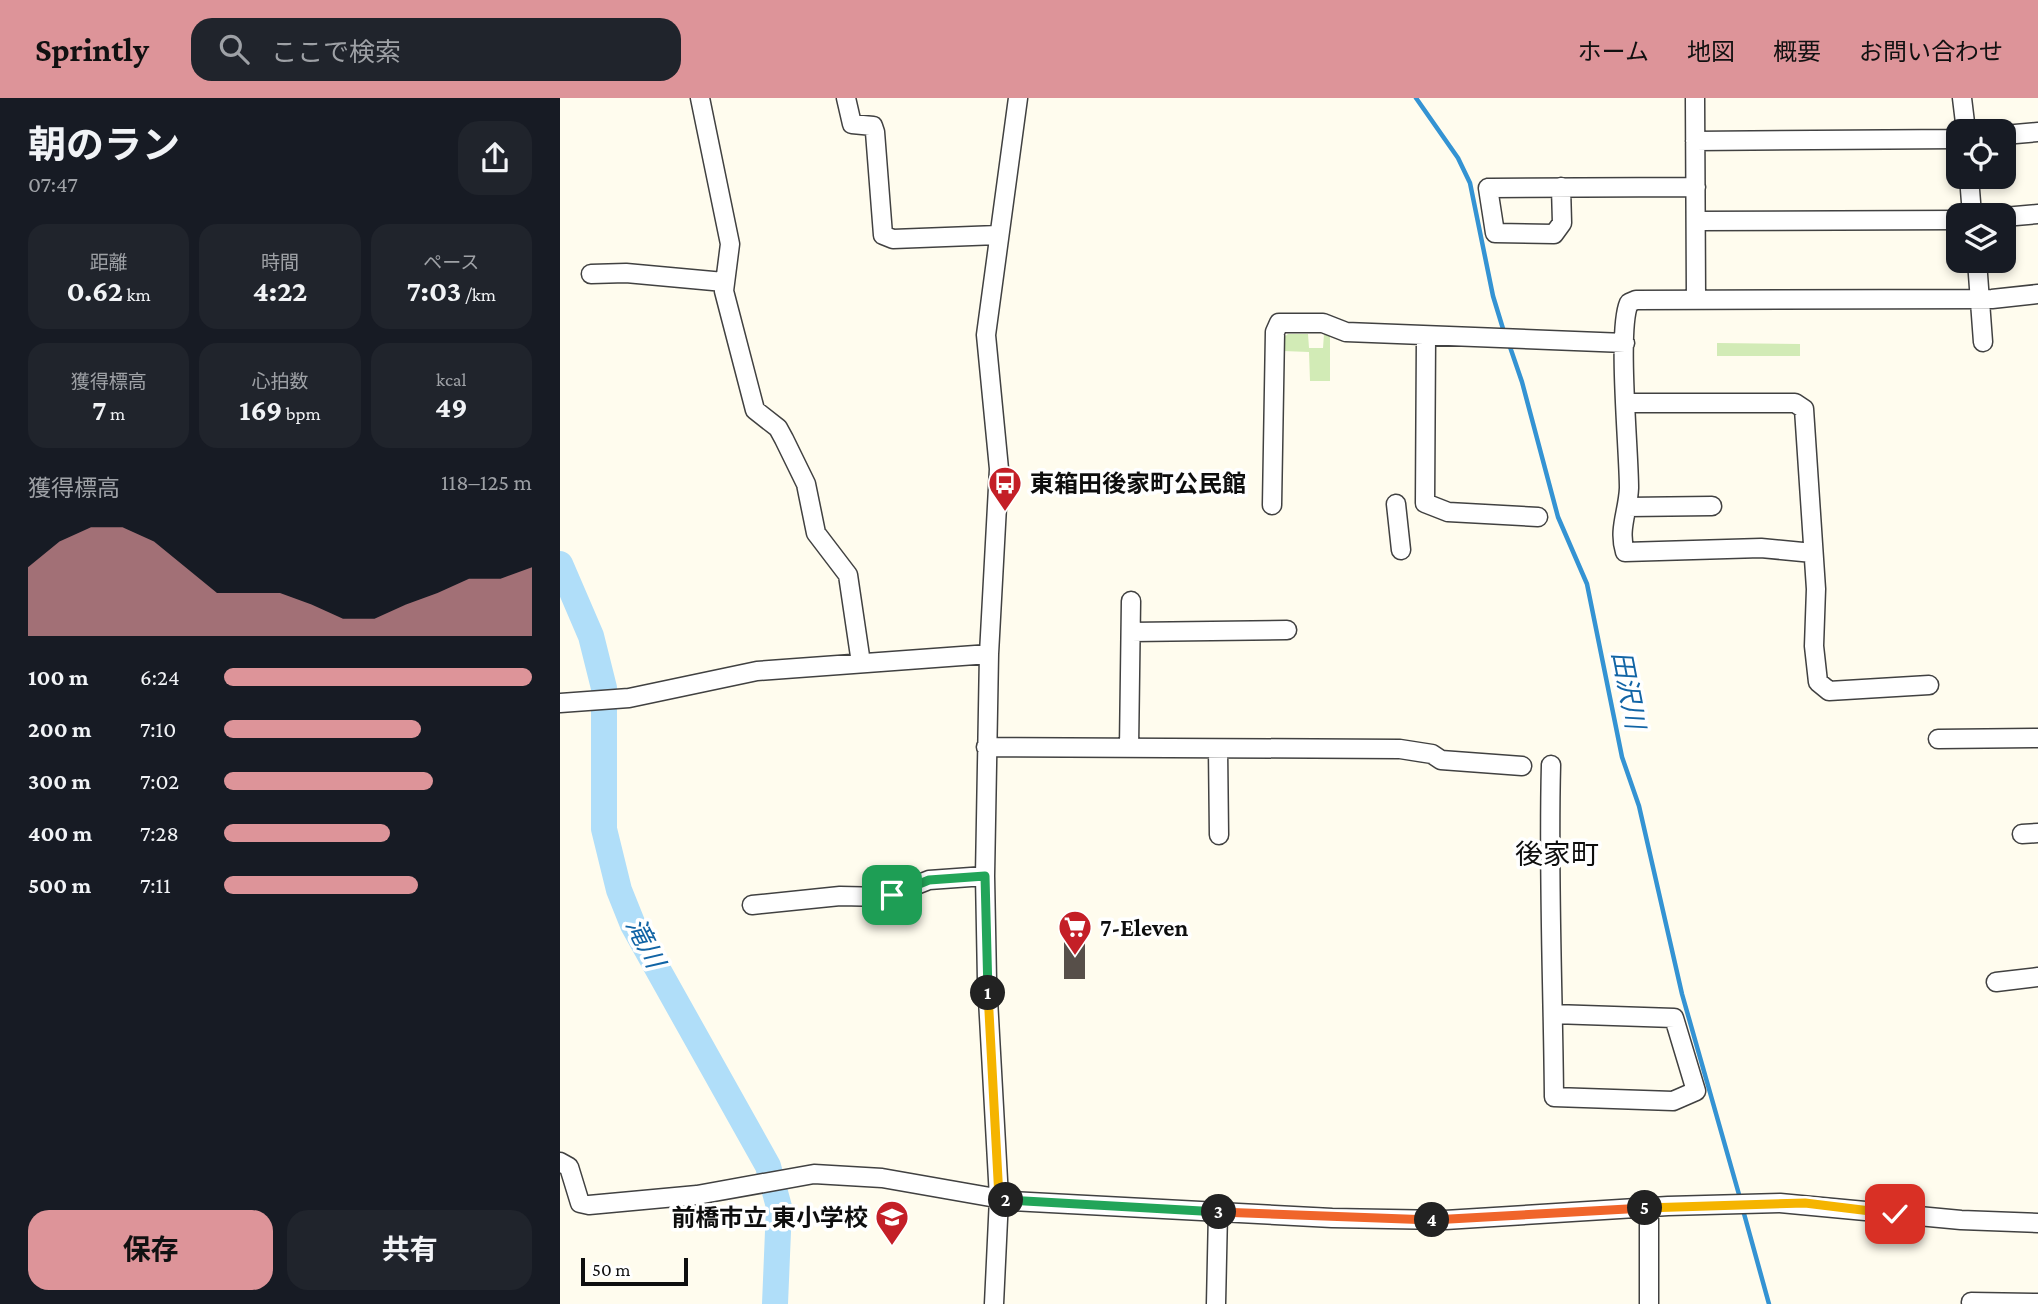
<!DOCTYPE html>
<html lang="ja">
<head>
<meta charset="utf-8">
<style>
  body { margin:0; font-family:"Crimson Pro","Noto Sans JP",serif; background:#20242c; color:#f1f3f6; height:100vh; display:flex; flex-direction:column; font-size:26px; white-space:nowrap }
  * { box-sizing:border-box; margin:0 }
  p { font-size:23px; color:#9ea1a6 }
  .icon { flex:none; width:38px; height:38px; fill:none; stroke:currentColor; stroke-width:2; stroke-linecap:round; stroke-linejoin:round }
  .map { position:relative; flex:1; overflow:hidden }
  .details { display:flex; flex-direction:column; background:#171b24; width:560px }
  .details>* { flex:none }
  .tools { position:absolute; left:1386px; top:21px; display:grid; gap:14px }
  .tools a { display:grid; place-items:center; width:70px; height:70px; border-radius:14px; background:#171b24; box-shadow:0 4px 10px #0003; font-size:35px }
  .scale { position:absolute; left:21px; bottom:18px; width:107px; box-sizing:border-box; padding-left:7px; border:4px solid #0e0e0e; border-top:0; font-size:19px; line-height:24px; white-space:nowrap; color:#0e0e0e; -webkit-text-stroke:5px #fff; paint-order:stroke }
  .pin { position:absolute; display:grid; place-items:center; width:60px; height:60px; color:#fff; margin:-30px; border-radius:14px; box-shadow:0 4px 10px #0006 }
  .km { position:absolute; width:35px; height:35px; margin:-18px; border-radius:50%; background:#222; color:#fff; font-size:19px; line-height:35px; text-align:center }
  .round { display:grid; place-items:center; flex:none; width:74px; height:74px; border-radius:21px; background:#20242c }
  .summary { display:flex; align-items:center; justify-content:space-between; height:119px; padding:0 28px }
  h1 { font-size:38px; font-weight:700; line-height:52px }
  .stats { display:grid; grid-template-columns:repeat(3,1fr); gap:10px; height:119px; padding:7px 28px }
  .stats div { display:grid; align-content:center; border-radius:18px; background:#20242c; text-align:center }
  .stats b { font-size:30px; font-weight:700 }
  .stats small { font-size:19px; font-weight:400 }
  .stats p { font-size:19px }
  .chart { height:196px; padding:14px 28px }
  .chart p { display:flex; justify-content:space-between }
  .chart svg { width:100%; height:126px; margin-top:7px; fill:#dd9499; opacity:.7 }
  .cta { display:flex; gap:14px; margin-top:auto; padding:14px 28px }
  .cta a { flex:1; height:80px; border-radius:21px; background:#dd9499; color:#111; font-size:28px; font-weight:700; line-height:80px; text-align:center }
  .cta a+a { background:#20242c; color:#f1f3f6 }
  ul { padding:0 28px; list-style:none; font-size:23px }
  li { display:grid; grid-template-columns:112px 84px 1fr; align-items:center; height:52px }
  li i { height:18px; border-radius:9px; background:#dd9499 }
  header { display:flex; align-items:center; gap:42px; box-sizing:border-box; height:98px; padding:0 35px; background:#dd9499; color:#111 }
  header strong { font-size:33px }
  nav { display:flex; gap:38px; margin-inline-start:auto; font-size:24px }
  .search { width:490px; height:63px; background:#20242c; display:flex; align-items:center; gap:18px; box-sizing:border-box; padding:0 24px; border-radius:21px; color:#9ea1a6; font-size:26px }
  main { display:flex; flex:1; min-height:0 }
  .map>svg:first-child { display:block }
  .green { fill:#d2ebb6 }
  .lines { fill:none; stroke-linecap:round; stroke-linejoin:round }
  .stream { stroke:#3493d3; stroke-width:4.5 }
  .river { stroke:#b0def9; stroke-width:26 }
  .building { fill:#574f49 }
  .minor-casing { stroke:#414141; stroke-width:21 }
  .minor { stroke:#fff; stroke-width:18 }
  .split-1-casing { stroke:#fff; stroke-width:14 }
  .split-2-casing { stroke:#fff; stroke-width:14 }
  .split-3-casing { stroke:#fff; stroke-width:14 }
  .split-4-casing { stroke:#fff; stroke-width:14 }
  .split-5-casing { stroke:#fff; stroke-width:14 }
  .split-6-casing { stroke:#fff; stroke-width:14 }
  .split-1 { stroke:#22a559; stroke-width:9 }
  .split-2 { stroke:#f5b400; stroke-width:9 }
  .split-3 { stroke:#22a559; stroke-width:9 }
  .split-4 { stroke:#f0652b; stroke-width:9 }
  .split-5 { stroke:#f0652b; stroke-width:9 }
  .split-6 { stroke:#f5b400; stroke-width:9 }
  .labels { text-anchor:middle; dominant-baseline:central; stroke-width:7; stroke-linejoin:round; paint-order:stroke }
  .poi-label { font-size:24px; font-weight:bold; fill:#0e0e0e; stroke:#fff; text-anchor:start }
  .water-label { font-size:26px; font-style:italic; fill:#1164a5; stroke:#fff }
  .quarter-label { font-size:28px; fill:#0e0e0e; stroke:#fff }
</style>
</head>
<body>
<header>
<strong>Sprintly</strong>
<div class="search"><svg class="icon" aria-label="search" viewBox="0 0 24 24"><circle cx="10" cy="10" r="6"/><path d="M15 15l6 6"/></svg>ここで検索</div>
<nav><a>ホーム</a><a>地図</a><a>概要</a><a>お問い合わせ</a></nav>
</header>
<main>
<section class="details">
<div class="summary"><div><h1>朝のラン</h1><p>07:47</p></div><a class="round"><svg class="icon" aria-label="share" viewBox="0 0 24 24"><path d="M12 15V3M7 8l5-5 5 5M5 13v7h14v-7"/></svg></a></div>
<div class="stats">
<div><p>距離</p><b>0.62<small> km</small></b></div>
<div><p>時間</p><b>4:22</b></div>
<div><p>ペース</p><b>7:03<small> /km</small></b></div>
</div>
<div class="stats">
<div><p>獲得標高</p><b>7<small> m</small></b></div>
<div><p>心拍数</p><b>169<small> bpm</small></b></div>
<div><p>kcal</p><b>49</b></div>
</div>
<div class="chart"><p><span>獲得標高</span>118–125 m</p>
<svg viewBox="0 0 160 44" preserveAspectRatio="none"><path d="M0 44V20L10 11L20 6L30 6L40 11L50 20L60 29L70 29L80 29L90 33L100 38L110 38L120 33L130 29L140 24L150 24L160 20V44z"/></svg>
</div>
<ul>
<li><b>100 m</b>6:24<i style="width:100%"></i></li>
<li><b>200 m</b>7:10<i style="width:64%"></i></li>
<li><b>300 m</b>7:02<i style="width:68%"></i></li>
<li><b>400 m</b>7:28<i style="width:54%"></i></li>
<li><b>500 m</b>7:11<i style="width:63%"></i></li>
</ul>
<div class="cta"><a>保存</a><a>共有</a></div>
</section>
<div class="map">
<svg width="1478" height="1206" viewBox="0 0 1478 1206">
  <rect width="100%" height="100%" fill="#fffcee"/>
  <!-- green -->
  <path class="green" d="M728,236H748L749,250H763L764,236L770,238V283H750L749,254L723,253V240Z
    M1157,245L1240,246V258H1157Z"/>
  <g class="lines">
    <!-- stream -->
    <path class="stream" d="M856,0L898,60L910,85L933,198L944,234
      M949,246L962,284L998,419L1027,486L1062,659L1079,708L1122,896L1180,1100
      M1183,1112L1209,1206"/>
    <!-- river -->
    <path class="river" d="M0,466L31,538L44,590V731L59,792L73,827L208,1068L219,1109L215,1206"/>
  </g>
  <!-- building -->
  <path class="building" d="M504,837H525V881H504Z"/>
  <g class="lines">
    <defs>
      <path id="minor" d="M140,0L170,146L164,193L195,312L218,330L224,341L246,386L256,435L288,477L301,565
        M286,0L292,26L313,28L315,34L323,137L333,141L438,137
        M1135,0L1136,200
        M1402,0L1406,33
        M1444,37L1478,34
        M1135,43L1398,41
        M1409,79L1412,117
        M1001,89L1002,125L994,136L935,135L928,90H931L1136,89
        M1444,119L1478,116
        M1136,123L1398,122
        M1417,163L1423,244
        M31,176L66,175L164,184
        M866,239L865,405L888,414L978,419
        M1066,305H1235L1244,311L1256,491L1254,548L1258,584L1269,593L1369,587
        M836,406L841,452
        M712,407L715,234L719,225H763L786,234L1065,245
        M1067,409L1152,408
        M1253,455L1201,450L1065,454C1058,431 1068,414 1069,390C1069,352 1057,232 1069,205L1076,202L1432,201L1478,196
        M571,534L727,532
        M0,605L69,600L197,573L429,556
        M1378,641L1478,640
        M426,649L840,651L872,656L881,662L962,668
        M569,650L571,503
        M658,651L659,737
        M991,667C988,778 993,888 994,999L1113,1003L1136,993L1114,920L993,916
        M1462,736L1478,735
        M192,807L280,798L326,799L369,782L425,778
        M1436,884L1478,879
        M0,1064L9,1069L20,1105L29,1107L137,1097L254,1076L322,1080L453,1103L772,1120L885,1122L1108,1108L1220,1105L1401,1122L1478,1125
        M1411,1204L1478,1205
        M434,1206L439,1100L427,883L425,778L429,556L439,371L426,237L458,0
        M656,1206L658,1114
        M1089,1206V1109"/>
    </defs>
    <!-- minor casing -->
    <use href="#minor" class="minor-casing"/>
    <!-- minor -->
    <use href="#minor" class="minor"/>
  </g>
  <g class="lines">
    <defs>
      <path id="split-1" d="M332,797L369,782L425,778L428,895"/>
      <path id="split-2" d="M428,895L439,1100L446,1102"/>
      <path id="split-3" d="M446,1102L659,1114"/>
      <path id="split-4" d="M659,1114L872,1122"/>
      <path id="split-5" d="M872,1122L1085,1110"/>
      <path id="split-6" d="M1085,1110L1245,1105L1335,1116"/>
    </defs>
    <!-- split-1 casing -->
    <use href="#split-1" class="split-1-casing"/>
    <!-- split-2 casing -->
    <use href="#split-2" class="split-2-casing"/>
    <!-- split-3 casing -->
    <use href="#split-3" class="split-3-casing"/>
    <!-- split-4 casing -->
    <use href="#split-4" class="split-4-casing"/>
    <!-- split-5 casing -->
    <use href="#split-5" class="split-5-casing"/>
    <!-- split-6 casing -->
    <use href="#split-6" class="split-6-casing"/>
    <!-- split-1 -->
    <use href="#split-1" class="split-1"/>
    <!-- split-2 -->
    <use href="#split-2" class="split-2"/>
    <!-- split-3 -->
    <use href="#split-3" class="split-3"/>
    <!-- split-4 -->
    <use href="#split-4" class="split-4"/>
    <!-- split-5 -->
    <use href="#split-5" class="split-5"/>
    <!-- split-6 -->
    <use href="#split-6" class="split-6"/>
  </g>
  <!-- icons -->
  <defs>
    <symbol id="bus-pin" viewBox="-11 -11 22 30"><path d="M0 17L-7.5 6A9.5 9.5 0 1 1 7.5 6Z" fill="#c41f27" stroke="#fff"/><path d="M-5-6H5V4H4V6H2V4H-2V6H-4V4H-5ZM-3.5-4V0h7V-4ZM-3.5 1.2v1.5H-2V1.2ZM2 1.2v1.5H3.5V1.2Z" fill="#fff"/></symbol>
    <symbol id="supermarket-pin" viewBox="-11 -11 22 30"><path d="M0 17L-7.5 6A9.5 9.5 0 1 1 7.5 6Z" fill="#c41f27" stroke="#fff"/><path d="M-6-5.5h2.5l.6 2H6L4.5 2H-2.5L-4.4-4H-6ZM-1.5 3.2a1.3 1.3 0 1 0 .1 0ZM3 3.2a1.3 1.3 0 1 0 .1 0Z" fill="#fff"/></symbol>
    <symbol id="school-pin" viewBox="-11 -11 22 30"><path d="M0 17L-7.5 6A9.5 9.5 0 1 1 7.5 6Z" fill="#c41f27" stroke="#fff"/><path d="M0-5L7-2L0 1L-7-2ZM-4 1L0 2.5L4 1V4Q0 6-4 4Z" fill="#fff"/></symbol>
  </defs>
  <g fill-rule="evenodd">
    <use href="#bus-pin" x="426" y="366" width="38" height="52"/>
    <use href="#supermarket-pin" x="496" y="810" width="38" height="52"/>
    <use href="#school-pin" x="313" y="1100" width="38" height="52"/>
  </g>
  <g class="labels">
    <!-- poi labels -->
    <g class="poi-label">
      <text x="470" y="385">東箱田後家町公民館</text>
      <text x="540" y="829">7-Eleven</text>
      <text x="308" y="1119" text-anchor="end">前橋市立 東小学校</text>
    </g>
    <!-- water labels -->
    <g class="water-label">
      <text transform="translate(1068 592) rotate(79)">田沢川</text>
      <text transform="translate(85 845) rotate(63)">滝川</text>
    </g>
    <!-- quarter labels -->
    <g class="quarter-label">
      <text x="997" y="756">後家町</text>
    </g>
  </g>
</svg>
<div class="tools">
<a><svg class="icon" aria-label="locate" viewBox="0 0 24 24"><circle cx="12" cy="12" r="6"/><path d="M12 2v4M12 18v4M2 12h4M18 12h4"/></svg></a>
<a><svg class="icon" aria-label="layers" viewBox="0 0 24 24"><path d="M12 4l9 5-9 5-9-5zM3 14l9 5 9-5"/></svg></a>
</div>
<div class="scale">50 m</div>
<div class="pin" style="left:332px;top:797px;background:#1e9e55"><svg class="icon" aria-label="arrive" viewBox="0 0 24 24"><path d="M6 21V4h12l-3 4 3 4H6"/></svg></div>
<div class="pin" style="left:1335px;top:1116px;background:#d93025"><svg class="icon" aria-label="check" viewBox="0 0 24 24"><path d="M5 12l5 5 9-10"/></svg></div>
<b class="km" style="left:428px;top:895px">1</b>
<b class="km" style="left:446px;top:1102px">2</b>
<b class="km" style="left:659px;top:1114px">3</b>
<b class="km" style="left:872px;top:1122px">4</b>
<b class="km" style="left:1085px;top:1110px">5</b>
</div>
</main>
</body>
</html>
